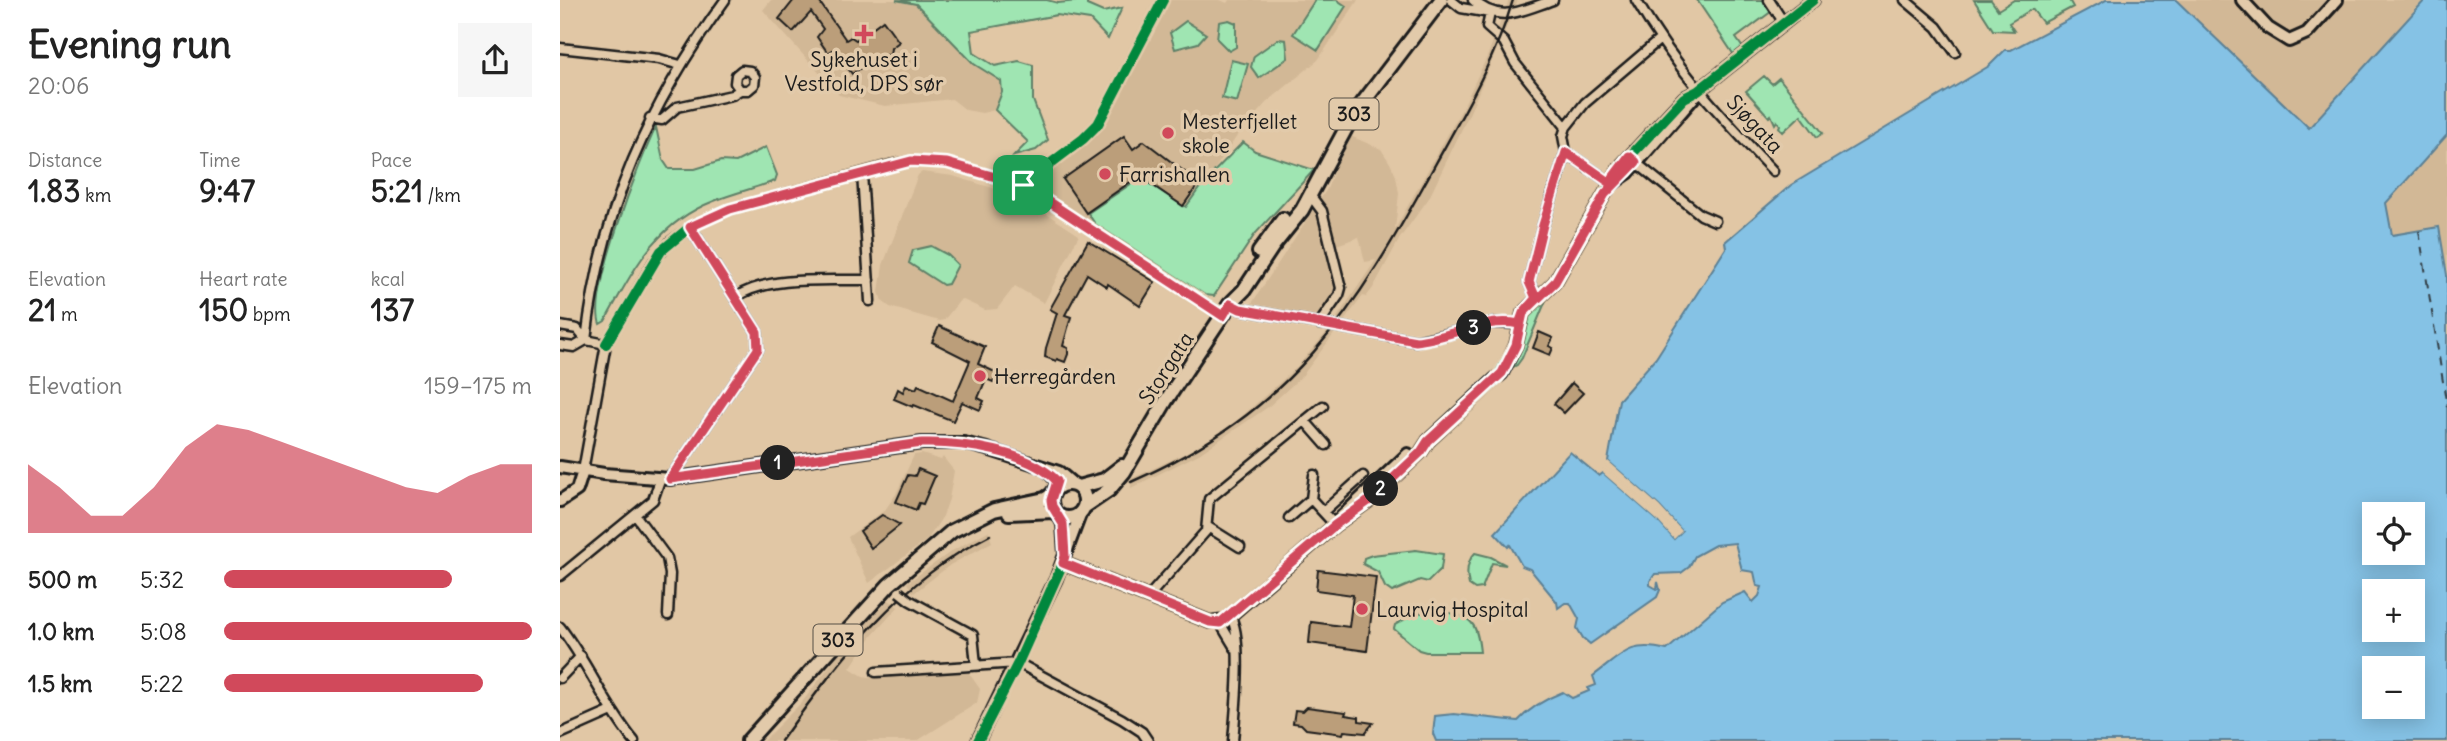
<!DOCTYPE html>
<html lang="en">
<head>
<meta charset="utf-8">
<style>
  body { margin:0; font-family:Delius,sans-serif; background:#f6f6f6; color:#222; height:100vh; display:flex; flex-direction:column; font-size:26px; white-space:nowrap }
  * { box-sizing:border-box; margin:0 }
  p { font-size:23px; color:#767676 }
  .icon { flex:none; width:38px; height:38px; fill:none; stroke:currentColor; stroke-width:2; stroke-linecap:round; stroke-linejoin:round }
  .map { position:relative; flex:1; overflow:hidden }
  .sheet { display:flex; flex-direction:column; background:#fff; width:560px }
  .sheet>* { flex:none }
  .tools { position:absolute; left:1802px; top:502px; display:grid; gap:14px }
  .tools a { display:grid; place-items:center; width:63px; height:63px; border-radius:0px; background:#fff; box-shadow:0 4px 18px #0003; font-size:35px }
  .pin { position:absolute; display:grid; place-items:center; width:60px; height:60px; color:#fff; margin:-30px; border-radius:14px; box-shadow:0 4px 10px #0006 }
  .km { position:absolute; width:35px; height:35px; margin:-18px; border-radius:50%; background:#222; color:#fff; font-size:19px; line-height:35px; text-align:center }
  .round { display:grid; place-items:center; flex:none; width:74px; height:74px; border-radius:0px; background:#f6f6f6 }
  .summary { display:flex; align-items:center; justify-content:space-between; height:119px; padding:0 28px }
  h1 { font-size:38px; font-weight:700; line-height:52px }
  .metrics { display:grid; grid-template-columns:repeat(3,1fr); gap:10px; height:119px; padding:7px 28px }
  .metrics div { display:grid; align-content:center }
  .metrics b { font-size:30px; font-weight:700 }
  .metrics small { font-size:19px; font-weight:400 }
  .metrics p { font-size:19px }
  .chart { height:196px; padding:14px 28px }
  .chart p { display:flex; justify-content:space-between }
  .chart svg { width:100%; height:126px; margin-top:7px; fill:#d1495b; opacity:.7 }
  ul { padding:0 28px; list-style:none; font-size:23px }
  li { display:grid; grid-template-columns:112px 84px 1fr; align-items:center; height:52px }
  li i { height:18px; border-radius:9px; background:#d1495b }
  main { display:flex; flex:1; min-height:0 }
  .map>svg:first-child { display:block }
  .built { fill:#d2b896 }
  .green { fill:#9fe5b2; stroke:#5e8067; stroke-width:2 }
  .water { fill:#85c2e5; stroke:#5b8095; stroke-width:2; fill-rule:evenodd }
  .pier { fill:#e1c7a5 }
  .lines { fill:none; stroke-linecap:round; stroke-linejoin:round }
  .ferry { stroke:#313d44; stroke-width:2; stroke-dasharray:9 7; stroke-linecap:butt }
  .building { fill:#bb9e7a; stroke:#1c1c1c; stroke-width:2 }
  .street-casing { stroke:#1c1c1c; stroke-width:13 }
  .secondary-casing { stroke:#1c1c1c; stroke-width:16 }
  .primary-casing { stroke:#1c1c1c; stroke-width:18 }
  .street { stroke:#e2caaa; stroke-width:8 }
  .secondary { stroke:#e2caaa; stroke-width:10 }
  .primary { stroke:#e2caaa; stroke-width:12 }
  .rail { stroke:#1c1c1c; stroke-width:2.5 }
  .street-bridge-casing { stroke:#1c1c1c; stroke-width:13; stroke-linecap:butt }
  .street-bridge { stroke:#e2caaa; stroke-width:8 }
  .cycleway-casing { stroke:#e2caaa; stroke-width:15 }
  .cycleway { stroke:#00873e; stroke-width:10 }
  .route-casing { stroke:#fff; stroke-width:14 }
  .route { stroke:#d1495b; stroke-width:9 }
  .poi-dot { fill:#d1495b; stroke:#e2caaa; stroke-width:2.5 }
  .labels { text-anchor:middle; dominant-baseline:central; stroke-width:7; stroke-linejoin:round; paint-order:stroke }
  .shield { fill:#e2caaa; stroke:#575047; stroke-width:2 }
  .shield-label { font-size:19px; font-weight:bold; fill:#1c1c1c }
  .poi-label { font-size:21px; fill:#1c1c1c; stroke:#e2caaa; text-anchor:start }
  .street-label { font-size:21px; fill:#1c1c1c; stroke:#e2caaa }
</style>
</head>
<body>
<main>
<section class="sheet">
<div class="summary"><div><h1>Evening run</h1><p>20:06</p></div><a class="round"><svg class="icon" aria-label="share" viewBox="0 0 24 24"><path d="M12 15V3M7 8l5-5 5 5M5 13v7h14v-7"/></svg></a></div>
<div class="metrics">
<div><p>Distance</p><b>1.83<small> km</small></b></div>
<div><p>Time</p><b>9:47</b></div>
<div><p>Pace</p><b>5:21<small> /km</small></b></div>
</div>
<div class="metrics">
<div><p>Elevation</p><b>21<small> m</small></b></div>
<div><p>Heart rate</p><b>150<small> bpm</small></b></div>
<div><p>kcal</p><b>137</b></div>
</div>
<div class="chart"><p><span>Elevation</span>159–175 m</p>
<svg viewBox="0 0 160 44" preserveAspectRatio="none"><path d="M0 44V20L10 28L20 38L30 38L40 28L50 14L60 6L70 8L80 12L90 16L100 20L110 24L120 28L130 30L140 24L150 20L160 20V44z"/></svg>
</div>
<ul>
<li><b>500 m</b>5:32<i style="width:74%"></i></li>
<li><b>1.0 km</b>5:08<i style="width:100%"></i></li>
<li><b>1.5 km</b>5:22<i style="width:84%"></i></li>
</ul>
</section>
<div class="map">
<svg width="1887" height="741" viewBox="0 0 1887 741">
  <rect width="100%" height="100%" fill="#e1c7a5"/>
  <filter id="ink" filterUnits="userSpaceOnUse"><feTurbulence type="fractalNoise" baseFrequency=".0143" numOctaves="2"/><feDisplacementMap in="SourceGraphic" scale="14" xChannelSelector="R" yChannelSelector="G"/><feConvolveMatrix kernelMatrix="1 2 1 2 8 2 1 2 1" color-interpolation-filters="sRGB"/></filter>
  <g filter="url(#ink)">
    <!-- built -->
    <path class="built" d="M211,0H351L414,64L441,81L442,92L435,110L422,113L406,110L392,99L325,106L279,95L203,10Z
      M609,0H660L667,3L669,0H798L758,60L706,103L677,136L592,261L487,195L482,180L489,171L522,147L540,130Z
      M949,0H958L910,112L869,198L840,238L813,288L806,297L803,296L742,376L708,407L639,454L571,488V479L632,450L671,426L736,368L767,332L816,260L805,262L799,237L768,248L776,292L757,318L714,312L692,303L767,189L788,135L821,149L830,163L836,176L839,193L835,229L902,109L927,57Z
      M1617,0H1864L1749,128Z
      M1887,135V275L1879,228L1832,236L1826,203Z
      M362,172L393,176L459,196L519,235L484,303L455,286L437,309L425,310L401,299L384,320L379,321L330,307L322,301L319,292L323,265L358,175Z
      M362,454L381,460L383,457L394,471L389,499L383,516L368,539L309,583L288,537L325,510L336,494L354,455Z
      M428,531L432,542L390,565L354,593L351,589L347,583L392,551Z
      M329,600L338,607L311,637L290,668L303,676L309,677L406,669L420,689L417,703L357,741H203L243,701L281,651Z"/>
    <!-- green -->
    <path class="green" d="M336,0H487L498,3L527,0V5L543,12L562,8L548,39L530,20L497,15L411,31L414,53L435,66L459,61L473,65V100L488,140L476,150L454,156L468,142L435,110L442,92L441,81L414,64L356,4Z
      M755,0H777L786,6L758,50L733,34Z
      M1137,0H1205L1212,11L1176,38L1183,48L1174,55Z
      M1414,0H1431L1438,10L1454,0H1509L1513,7L1483,23L1472,9L1449,23L1454,31L1433,30Z
      M669,20L676,23V47L669,51L657,39L659,22Z
      M626,21L646,34L638,43L615,49L610,33Z
      M718,39L726,40L728,58L699,78L691,67L694,56Z
      M671,60L688,64L677,102L662,98Z
      M1204,76L1212,84L1219,78L1263,133L1257,137L1241,115L1223,132L1219,127L1220,125L1217,121L1215,124L1211,115L1209,117L1186,91Z
      M96,127L103,160L109,169H135L161,161L176,162L206,147L217,175L215,181C195,188 174,193 154,201C95,224 74,269 45,321L40,324C28,292 80,160 96,127Z
      M683,142L695,151L754,170L695,234L654,296L645,295L535,224L528,213L584,175L587,182L626,207L643,183Z
      M371,246L388,255L398,265L388,284L383,285L349,263L353,250Z
      M986,300L962,358L957,365L951,368L969,312Z
      M856,550L883,554L881,569L868,582L860,580L832,592L825,587L818,572L803,564L804,558L812,555Z
      M915,553L931,557L946,565L932,563L922,588L915,589L909,585C906,573 906,562 915,553Z
      M883,612C913,616 917,624 920,652H866L859,650L834,629L835,625L856,613Z"/>
    <!-- water -->
    <path class="water" d="M1546,0H1616L1749,128L1865,0H1887V135L1826,203L1832,235L1879,227L1887,275V741H876L873,734L875,716L894,714L958,721C971,707 985,699 1003,692L1012,698L1029,691L1028,688L1036,685L1033,676C1062,655 1069,640 1107,650L1162,602L1185,592L1193,602L1199,596L1202,587L1197,586L1194,572L1182,570L1175,543L1155,545L1135,556L1129,567L1121,573L1095,574L1090,581V585L1097,589L1098,582L1100,590L1097,597L1030,644L1023,638L1017,628L1019,619L1010,603H1005L998,608L997,602L970,569L962,566L950,545L948,547L935,533L1010,452L1039,476L1043,473L1097,520L1114,539L1122,531L1099,506L1048,461L1059,400L1096,358L1166,248L1165,242L1231,185L1429,66L1445,50H1451ZM1815,514H1853V553H1815ZM1815,592H1853V630H1815ZM1815,668H1853V707H1815Z"/>
    <!-- pier -->
    <path class="pier" d="M1048,461L1099,506L1122,531L1114,539L1097,520L1043,473L1044,469L1100,517L1114,534L1117,531L1046,465Z"/>
    <g class="lines">
      <!-- ferry -->
      <path class="ferry" d="M1859,231L1887,407"/>
    </g>
    <!-- building -->
    <path class="building" d="M234,0H258L286,40L291,37L296,40L323,20L339,42L331,48L330,55H320L292,74L274,49L268,53L257,37L263,29L251,12L233,32L219,19Z
      M564,136L573,149L584,141L639,183L623,206L579,176L526,213L503,179Z
      M528,241L595,282L580,306L548,284L547,287L527,274L505,315L511,317L503,346L508,348V354L505,362L497,359L496,361L485,357L486,348L497,313L490,309Z
      M379,326L425,347L418,364L437,373L433,382L426,379L418,398L424,401L420,410L402,402L393,421L354,405L353,407L334,399L338,389L343,392L346,385L356,389L358,385L393,401L410,361L372,342Z
      M979,332L993,338L989,346L993,348L990,355L973,348Z
      M1012,383L1023,393L1004,413L994,404Z
      M358,469L375,476L363,504L359,503L356,510L336,502L348,475L355,476Z
      M322,515L340,525L311,548L300,531Z
      M758,570L816,577L807,651L749,643L751,622L789,627L793,595L756,590Z
      M747,707L786,712L785,715L799,717V721L813,723L805,733L784,731L783,734L746,729L741,724L733,723L735,710L743,711Z"/>
    <g class="lines">
      <defs>
        <path id="street" d="M891,0L901,8L930,13L927,27L944,42L955,63L1006,127
          M913,0C939,25 963,10 993,0
          M1076,0C1116,69 1159,114 1213,171
          M1209,0L1224,23
          M1345,0L1377,27L1395,52
          M0,48L99,59L120,65
          M90,118L102,120L117,107L172,95L180,90L175,83L176,75L182,70L190,71L195,77L194,85L188,90H180
          M1006,152L1052,184
          M1074,161L1141,215L1155,221
          M302,173L310,301
          M462,185L523,139L538,124L603,0
          M750,195L762,211L781,288L779,295L759,324
          M176,297C208,275 271,281 309,280
          M976,297L969,282L983,225L1006,152L1003,136L1006,127L1025,103L1099,40
          M670,304L680,309L856,341L934,323L959,324
          M0,326L17,329L26,340
          M26,340C41,210 89,105 165,0
          M0,345L14,347L26,340L46,344
          M745,421L766,445
          M23,471L46,344L94,261L110,242L130,227L170,209L330,165L351,161L387,163L462,185L663,315
          M110,479L198,349L197,332L130,227
          M751,499L754,475
          M763,512L803,476
          M76,516L107,558L110,574L108,615
          M729,518L751,499L775,525
          M648,527L680,547
          M0,576L93,500L100,480
          M589,596L646,531L649,499L763,406
          M349,600L413,635L416,665
          M670,616C684,635 675,715 673,741
          M660,623L675,648
          M0,627C28,663 45,706 74,741
          M316,672L458,663L562,719L582,732L588,741
          M0,678L21,656
          M0,734L52,711"/>
        <path id="secondary" d="M1682,0L1708,28L1729,41L1747,33L1777,0
          M1052,184L1068,173L1136,95
          M0,467L44,474L110,479L362,443H404L427,449L499,472L513,484
          M486,469L497,481L496,488
          M0,501L17,490L23,471
          M499,516L503,524L505,554
          M781,517L848,454
          M503,563L650,622L665,620L775,525L810,500L861,452L868,441L942,373L956,345L963,313L995,282L1060,167L1124,98L1138,91L1253,0
          M418,741L496,579L521,512"/>
        <path id="primary" d="M699,252L723,219
          M491 501a17 17 0 1 1 34 0a17 17 0 1 1-34 0Z
          M518,487L544,480L562,466
          M524,507L549,490L564,472L607,399L670,304L684,290L713,246L742,210L792,117L881,0
          M449,513L494,511
          M188,741L329,585L392,531L434,510L485,499L493,494"/>
      </defs>
      <!-- street casing -->
      <use href="#street" class="street-casing"/>
      <!-- secondary casing -->
      <use href="#secondary" class="secondary-casing"/>
      <!-- primary casing -->
      <use href="#primary" class="primary-casing"/>
      <!-- street -->
      <use href="#street" class="street"/>
      <!-- secondary -->
      <use href="#secondary" class="secondary"/>
      <!-- primary -->
      <use href="#primary" class="primary"/>
      <!-- rail -->
      <path class="rail" d="M571,482C733,411 794,313 876,163C905,111 936,57 953,0
        M221,741C278,661 340,580 430,535"/>
      <defs>
        <path id="street-bridge" d="M339,592L349,600"/>
      </defs>
      <!-- street-bridge casing -->
      <use href="#street-bridge" class="street-bridge-casing"/>
      <!-- street-bridge -->
      <use href="#street-bridge" class="street-bridge"/>
      <defs>
        <path id="cycleway" d="M462,185L523,139L538,124L603,0
          M46,344L101,251L130,227L170,209L351,161L387,163L462,185L663,315
          M418,741L458,663L503,563L650,622L660,623L775,525L810,500L861,452L868,441L936,380L956,345L963,313L995,282L1060,167L1124,98L1138,91L1253,0"/>
      </defs>
      <!-- cycleway casing -->
      <use href="#cycleway" class="cycleway-casing"/>
      <!-- cycleway -->
      <use href="#cycleway" class="cycleway"/>
    </g>
  </g>
  <g class="lines" filter="url(#ink)">
    <defs>
      <path id="route" d="M463,185L387,163L351,161L170,209L130,227L197,332L198,349L110,479L362,443C402,442 468,451 497,481L491,500L492,506L503,524L505,556L503,563L650,622L660,623L775,525L810,500L861,452L868,441L942,373L956,345L963,313L995,282L1045,194L1076,162L1069,156L1054,176L1052,184L1006,152L983,225L969,282L976,298L963,313L959,324C924,317 890,338 856,341L680,309L670,304L663,316L463,185"/>
    </defs>
    <!-- route casing -->
    <use href="#route" class="route-casing"/>
    <!-- route -->
    <use href="#route" class="route"/>
  </g>
  <!-- markers -->
  <g class="poi-dot">
    <path d="M300.5 23.5h7v7h7v7h-7v7h-7v-7h-7v-7h7z"/>
    <circle cx="608" cy="133" r="7"/>
    <circle cx="545" cy="174" r="7"/>
    <circle cx="420" cy="376" r="7"/>
    <circle cx="802" cy="609" r="7"/>
  </g>
  <g class="labels">
    <!-- shield labels -->
    <g class="shield">
      <rect x="769.5" y="98.5" width="49" height="31" rx="5"/>
      <rect x="253.5" y="624.5" width="49" height="31" rx="5"/>
    </g>
    <g class="shield-label">
      <text x="794" y="114">303</text>
      <text x="278" y="640">303</text>
    </g>
    <!-- poi labels -->
    <g class="poi-label">
      <text x="304" y="59" text-anchor="middle">Sykehuset i<tspan x="304" dy="24">Vestfold, DPS sør</tspan></text>
      <text x="622" y="121">Mesterfjellet<tspan x="622" dy="24">skole</tspan></text>
      <text x="559" y="174">Farrishallen</text>
      <text x="434" y="376">Herregården</text>
      <text x="816" y="609">Laurvig Hospital</text>
    </g>
    <!-- street labels -->
    <g class="street-label">
      <text transform="translate(1195 124) rotate(47)">Sjøgata</text>
      <text transform="translate(606 368) rotate(-57)">Storgata</text>
    </g>
  </g>
</svg>
<div class="tools">
<a><svg class="icon" aria-label="locate" viewBox="0 0 24 24"><circle cx="12" cy="12" r="6"/><path d="M12 2v4M12 18v4M2 12h4M18 12h4"/></svg></a>
<a>+</a>
<a>−</a>
</div>
<div class="pin" style="left:463px;top:185px;background:#1e9e55"><svg class="icon" aria-label="arrive" viewBox="0 0 24 24"><path d="M6 21V4h12l-3 4 3 4H6"/></svg></div>
<b class="km" style="left:218px;top:463px">1</b>
<b class="km" style="left:821px;top:489px">2</b>
<b class="km" style="left:914px;top:328px">3</b>
</div>
</main>
</body>
</html>
